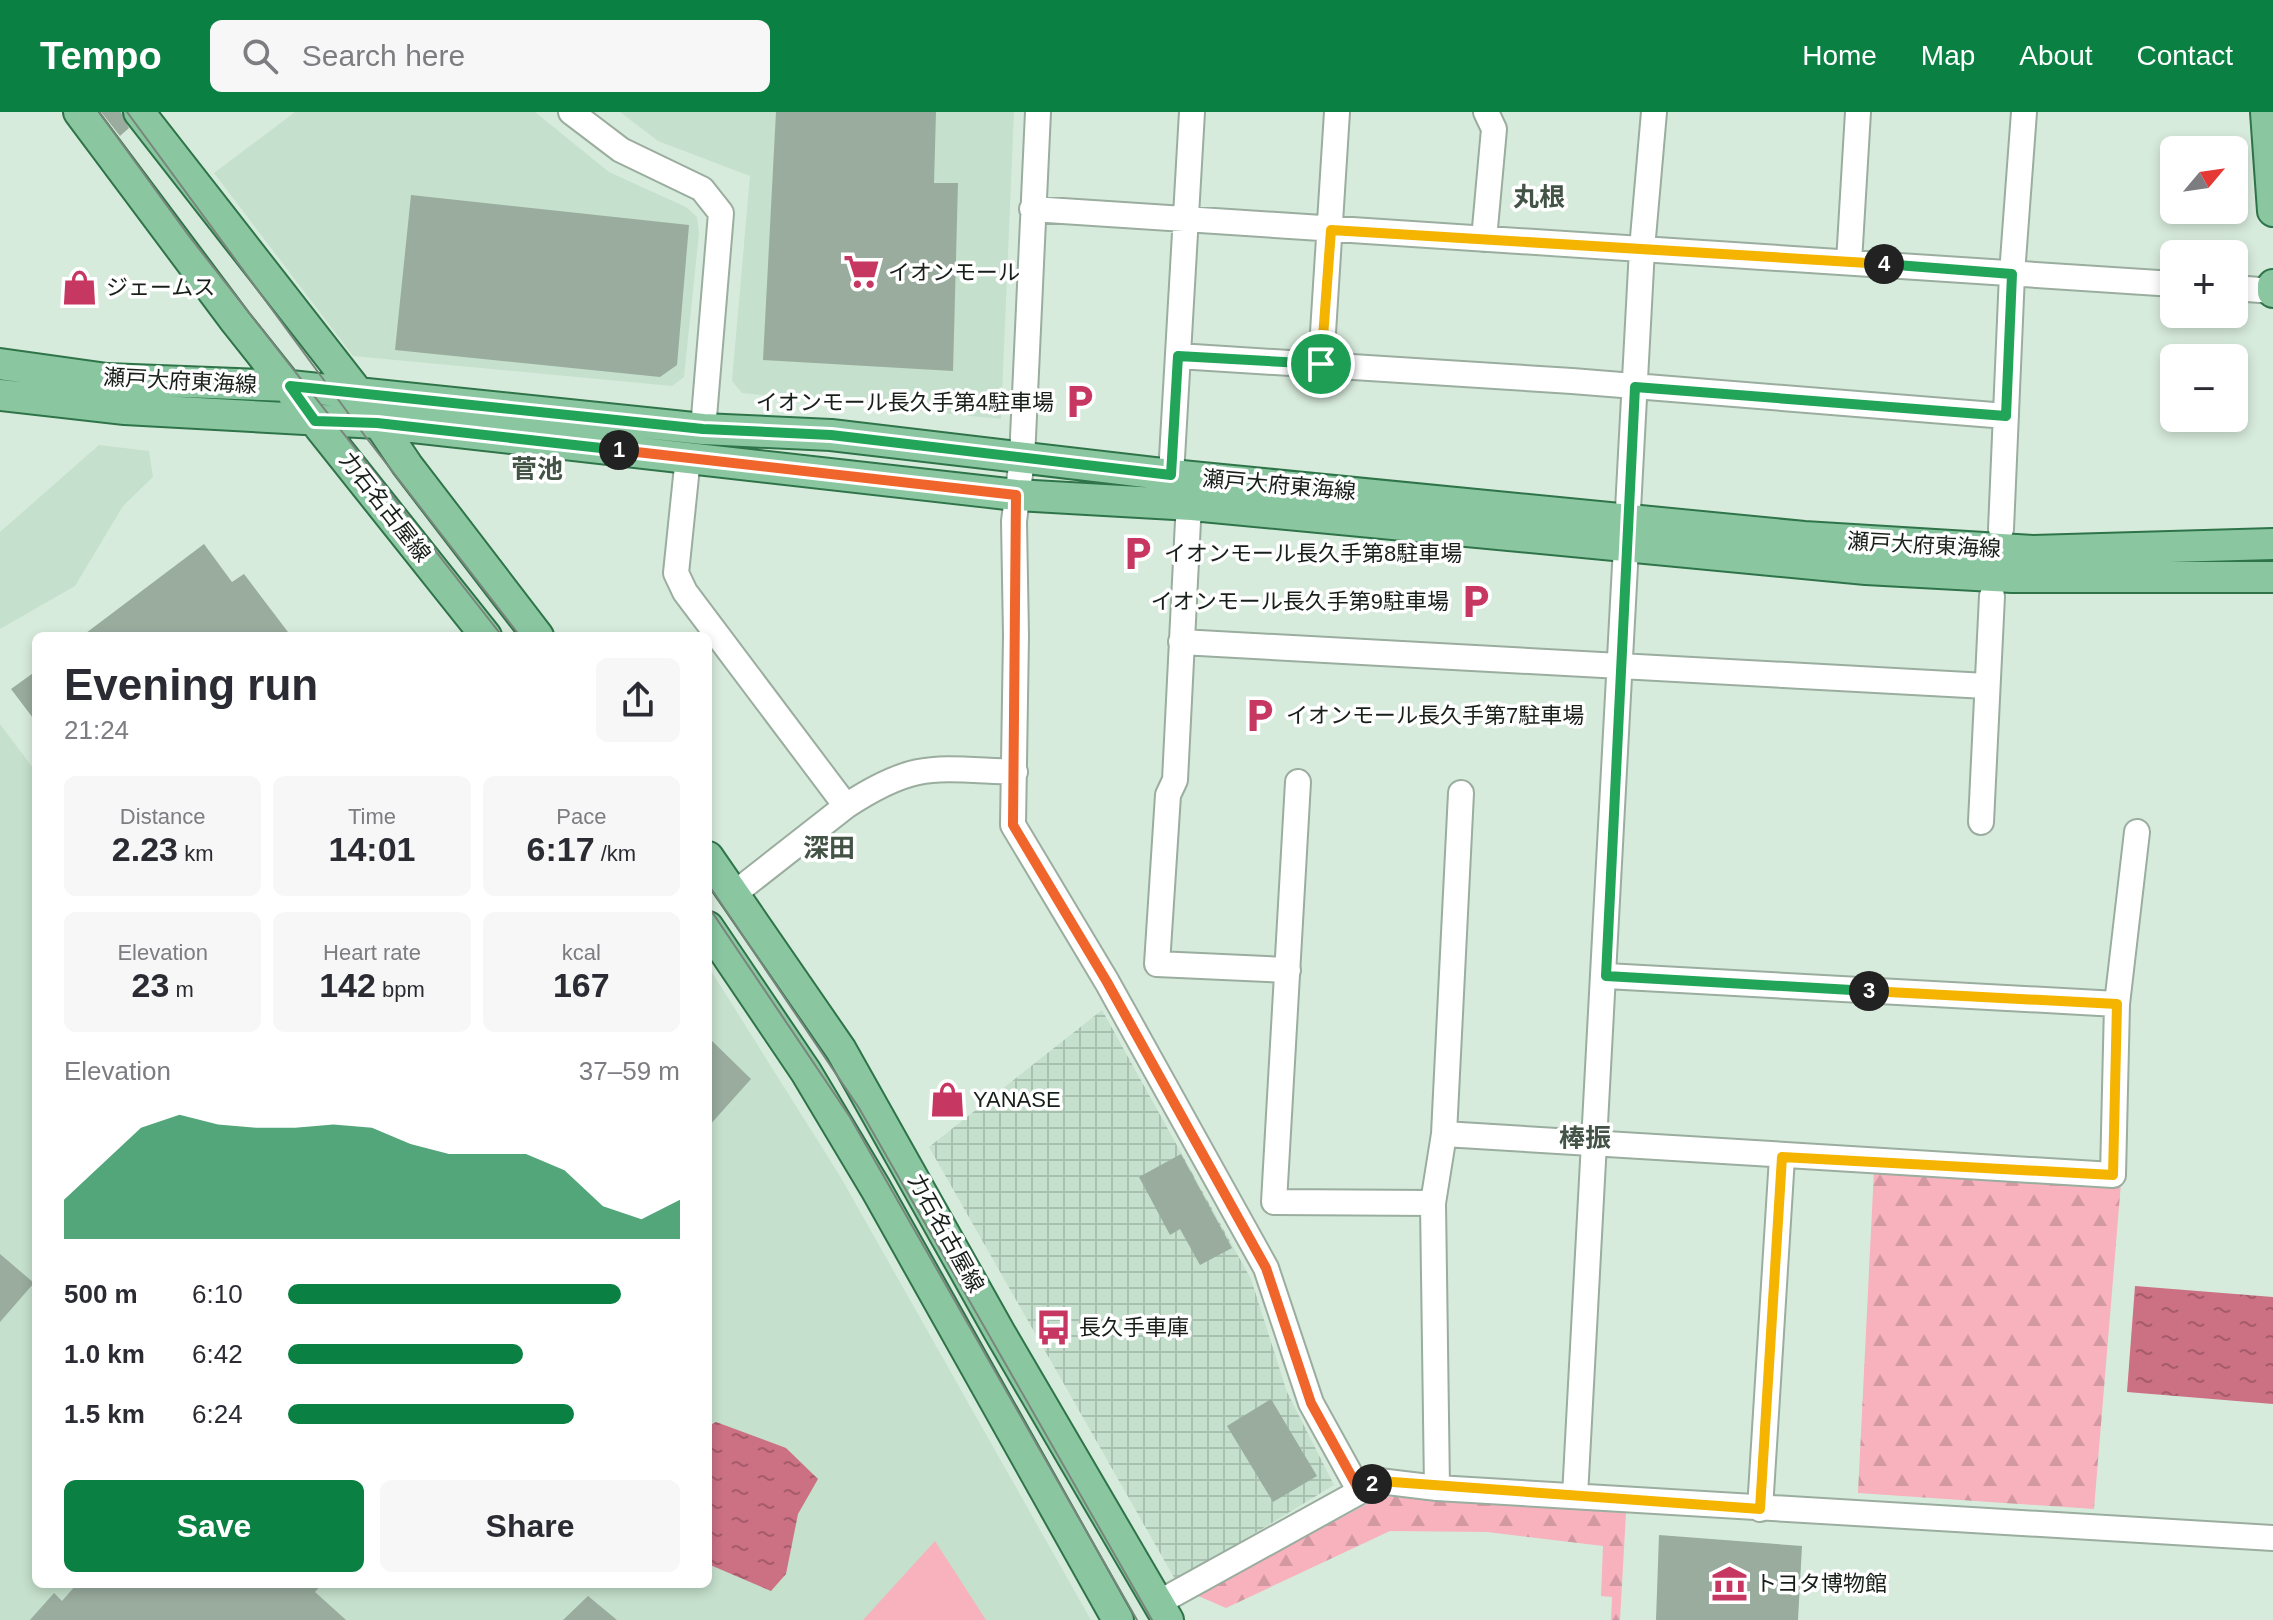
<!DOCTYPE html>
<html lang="en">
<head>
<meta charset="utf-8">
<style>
  body { margin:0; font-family:Arial,"Noto Sans JP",sans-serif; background:#f7f7f7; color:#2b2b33; height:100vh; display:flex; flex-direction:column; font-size:30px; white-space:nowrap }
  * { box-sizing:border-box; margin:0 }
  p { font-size:26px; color:#7c7c81 }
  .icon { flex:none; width:44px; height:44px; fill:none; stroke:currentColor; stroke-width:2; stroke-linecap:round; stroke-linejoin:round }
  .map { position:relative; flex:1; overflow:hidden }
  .sheet { position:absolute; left:32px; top:520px; width:680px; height:956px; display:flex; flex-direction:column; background:#fff; border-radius:12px; box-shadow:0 4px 12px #0003 }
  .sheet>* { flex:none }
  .needle { width:52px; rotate:61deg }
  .tools { position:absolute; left:2160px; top:24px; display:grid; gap:16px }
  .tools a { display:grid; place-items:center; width:88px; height:88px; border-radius:12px; background:#fff; box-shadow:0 4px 12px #0003; font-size:40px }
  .pin { position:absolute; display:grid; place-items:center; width:68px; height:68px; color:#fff; margin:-34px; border:4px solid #fff; border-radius:50%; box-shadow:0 2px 8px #0007 }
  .km { position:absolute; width:40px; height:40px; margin:-20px; border-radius:50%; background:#222; color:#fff; font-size:22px; line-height:40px; text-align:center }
  .round { display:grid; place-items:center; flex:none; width:84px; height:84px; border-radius:12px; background:#f7f7f7 }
  .summary { display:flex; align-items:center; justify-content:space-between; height:136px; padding:0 32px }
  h1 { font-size:44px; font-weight:600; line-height:60px }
  .figures { display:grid; grid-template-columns:repeat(3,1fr); gap:12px; height:136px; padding:8px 32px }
  .figures div { display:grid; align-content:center; border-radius:12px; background:#f7f7f7; text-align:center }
  .figures b { font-size:34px; font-weight:600 }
  .figures small { font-size:22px; font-weight:400 }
  .figures p { font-size:22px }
  .chart { height:224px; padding:16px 32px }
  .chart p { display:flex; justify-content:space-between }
  .chart svg { width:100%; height:144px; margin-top:8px; fill:#0b8043; opacity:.7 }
  .action { display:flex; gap:16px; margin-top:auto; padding:16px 32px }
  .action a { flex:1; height:92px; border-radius:12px; background:#0b8043; color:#fff; font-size:32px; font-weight:600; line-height:92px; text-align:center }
  .action a+a { background:#f7f7f7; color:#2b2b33 }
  ul { padding:0 32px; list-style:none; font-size:26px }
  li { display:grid; grid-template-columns:128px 96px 1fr; align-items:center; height:60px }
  li i { height:20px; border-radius:10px; background:#0b8043 }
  header { display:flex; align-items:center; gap:48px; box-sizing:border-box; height:112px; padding:0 40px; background:#0b8043; color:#fff }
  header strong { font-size:38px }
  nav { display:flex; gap:44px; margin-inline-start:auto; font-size:28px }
  .search { width:560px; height:72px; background:#f7f7f7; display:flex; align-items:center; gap:20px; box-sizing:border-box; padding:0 28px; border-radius:12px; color:#7c7c81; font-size:30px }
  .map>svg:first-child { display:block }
  .built { fill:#c5e0cc }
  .industrial { fill:url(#industrial-grid) }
  .green { fill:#f7b2be }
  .forest { fill:url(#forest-firs) }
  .water { fill:url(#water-ripples) }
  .building { fill:#99ac9e }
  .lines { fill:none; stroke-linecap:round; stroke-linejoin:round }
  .minor-casing { stroke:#9aad9f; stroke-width:28 }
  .major-casing { stroke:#2f7449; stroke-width:34 }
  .minor { stroke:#fff; stroke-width:24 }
  .major { stroke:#8ac7a1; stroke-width:30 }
  .tram { stroke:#79867c; stroke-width:2 }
  .split-1-casing { stroke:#fff; stroke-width:16 }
  .split-2-casing { stroke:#fff; stroke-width:16 }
  .split-3-casing { stroke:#fff; stroke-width:16 }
  .split-4-casing { stroke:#fff; stroke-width:16 }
  .split-5-casing { stroke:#fff; stroke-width:16 }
  .split-1 { stroke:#22a559; stroke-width:10 }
  .split-2 { stroke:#f0652b; stroke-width:10 }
  .split-3 { stroke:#f5b400; stroke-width:10 }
  .split-4 { stroke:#22a559; stroke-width:10 }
  .split-5 { stroke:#f5b400; stroke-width:10 }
  .labels { text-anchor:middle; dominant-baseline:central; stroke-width:7; stroke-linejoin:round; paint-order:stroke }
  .poi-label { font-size:22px; fill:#181f1a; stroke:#fff; text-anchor:start }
  .street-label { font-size:22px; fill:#181f1a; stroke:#fff }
  .quarter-label { font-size:26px; font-weight:bold; fill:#435447; stroke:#fff }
</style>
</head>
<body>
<header>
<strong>Tempo</strong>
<div class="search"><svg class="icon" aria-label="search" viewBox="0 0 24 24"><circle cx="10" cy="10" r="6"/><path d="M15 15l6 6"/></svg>Search here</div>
<nav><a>Home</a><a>Map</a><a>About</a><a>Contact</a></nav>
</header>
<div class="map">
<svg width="2273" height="1508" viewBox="0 0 2273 1508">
  <defs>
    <pattern id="industrial-grid" width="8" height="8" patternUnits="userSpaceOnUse" patternTransform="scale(2)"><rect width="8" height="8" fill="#c5e0cc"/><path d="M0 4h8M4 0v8" fill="none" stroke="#a8c0af"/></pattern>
    <pattern id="forest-firs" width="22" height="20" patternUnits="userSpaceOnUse" patternTransform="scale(2)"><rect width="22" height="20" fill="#f7b2be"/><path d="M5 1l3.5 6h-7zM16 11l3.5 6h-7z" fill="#d399a3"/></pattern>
    <pattern id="water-ripples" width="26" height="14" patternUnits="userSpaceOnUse" patternTransform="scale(2)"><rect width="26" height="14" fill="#cc7084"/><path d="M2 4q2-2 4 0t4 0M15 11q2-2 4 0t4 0" fill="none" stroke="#a55b6b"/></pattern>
  </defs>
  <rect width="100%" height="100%" fill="#d7ebdc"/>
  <!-- built -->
  <path class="built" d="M295,0H535L609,60L686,95L697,105L699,122L684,265L672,274L353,244L214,61Z
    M620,0H1014L1001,307L742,281L732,269L750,64L658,29Z
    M99,333L149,339L153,365L123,394L75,474L0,517V420Z
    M0,612L36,660V1472H708V854L840,1064L1091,1508H0Z"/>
  <!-- industrial -->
  <path class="industrial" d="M1102,898L1251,1167L1287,1280L1334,1373L1176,1469L929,1035Z"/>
  <!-- green -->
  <path class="green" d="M935,1429L986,1508H863Z"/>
  <!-- forest -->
  <path class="forest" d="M1874,1058L2121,1071L2094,1397L1858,1381Z
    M1382,1384L1626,1401L1620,1508H1611L1612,1485L1601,1484L1603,1434L1487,1420L1390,1419L1226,1496L1196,1483Z"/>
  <!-- water -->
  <path class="water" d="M2135,1174L2273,1185V1292L2127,1280Z
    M716,1310L786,1336L818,1367L798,1402L786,1462L771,1479L708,1452V1314Z"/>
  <!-- building -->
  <path class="building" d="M101,0H121L129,16L120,24Z
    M776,0H936L934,71H958L953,259L763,248Z
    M411,83L689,113L677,253L660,265L395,238Z
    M204,432L232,470L244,462L291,524H82Z
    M36,559V610L11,577Z
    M708,925L751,967L708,1015Z
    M1181,1042L1232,1136L1200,1153L1180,1117L1170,1123L1139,1065Z
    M0,1142L34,1171L0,1210Z
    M1271,1287L1317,1364L1273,1390L1227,1314Z
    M1659,1423L1802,1434L1798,1508H1656Z
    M77,1472H322L315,1480L346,1508H30L54,1481L62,1489Z
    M588,1484L617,1508H563Z"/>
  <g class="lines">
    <defs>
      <path id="minor" d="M571,0L621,38L702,77L721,101L703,317
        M1038,0L1022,347L1014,409L1016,524L1013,713L1107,870L1266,1156L1311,1291L1359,1378
        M1032,97L2174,172
        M1484,127L1494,17L1486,0
        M1849,150L1858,0
        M2234,176L2273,179
        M1178,244L1572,269L2006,304
        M1321,252L1337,0
        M688,345L676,461L685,480L846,694C916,648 935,657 1015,660
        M1171,363L1192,0
        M1192,393L1188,409L1175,668L1168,683L1157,852L1288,858
        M2001,417L2012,162L2024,0
        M1181,530L1986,574
        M1298,670L1274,1090L1433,1091L1444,1022L1461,681
        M1981,710L1992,484
        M735,781L846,694
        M2117,892L2137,720
        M1444,1022L2113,1063L2117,892L1606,864
        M1433,1091L1437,1376
        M1575,1384L1642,137L1654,0
        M1760,1397L1782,1045
        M1158,1491L1379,1369L1437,1376L2273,1426"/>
      <path id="major" d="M79,0L236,210L486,524
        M139,0L359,282L407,353L538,524
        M2266,0L2273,99
        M2273,173V180
        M0,252L107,267L290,274L703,317L831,323L1171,363L1804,425L2033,439L2273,432
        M0,283L125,297L377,311L1016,383L1192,393L1866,457L2012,465H2273
        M708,745L841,938L1000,1221L1168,1508
        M708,815L806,960L876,1077L1118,1508"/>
    </defs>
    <!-- minor casing -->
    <use href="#minor" class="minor-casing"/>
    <!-- major casing -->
    <use href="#major" class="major-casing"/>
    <!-- minor -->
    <use href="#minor" class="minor"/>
    <!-- major -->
    <use href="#major" class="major"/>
    <!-- tram -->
    <path class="tram" d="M99,0L189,124L502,524
      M127,0L365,324L520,524
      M708,772L859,996L1152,1508
      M708,794L850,1005L1137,1508"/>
  </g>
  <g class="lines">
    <defs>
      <path id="split-1" d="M619,338L377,311L315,309L290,274L703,317L831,323L1171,363L1178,244L1321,252"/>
      <path id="split-2" d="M619,338L1016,383L1013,713L1107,870L1266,1156L1311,1291L1359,1378L1372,1372"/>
      <path id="split-3" d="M1372,1372L1379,1369L1760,1397L1782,1045L2113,1063L2117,892L1869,879"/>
      <path id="split-4" d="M1869,879L1606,864L1635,275L2006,304L2012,162L1884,152"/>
      <path id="split-5" d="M1321,252L1331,118L1884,152"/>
    </defs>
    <!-- split-1 casing -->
    <use href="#split-1" class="split-1-casing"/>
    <!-- split-2 casing -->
    <use href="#split-2" class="split-2-casing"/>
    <!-- split-3 casing -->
    <use href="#split-3" class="split-3-casing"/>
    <!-- split-4 casing -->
    <use href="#split-4" class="split-4-casing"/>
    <!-- split-5 casing -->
    <use href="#split-5" class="split-5-casing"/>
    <!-- split-1 -->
    <use href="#split-1" class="split-1"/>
    <!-- split-2 -->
    <use href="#split-2" class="split-2"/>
    <!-- split-3 -->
    <use href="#split-3" class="split-3"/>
    <!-- split-4 -->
    <use href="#split-4" class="split-4"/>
    <!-- split-5 -->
    <use href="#split-5" class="split-5"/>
  </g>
  <!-- icons -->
  <defs>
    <symbol id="supermarket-bare" viewBox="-9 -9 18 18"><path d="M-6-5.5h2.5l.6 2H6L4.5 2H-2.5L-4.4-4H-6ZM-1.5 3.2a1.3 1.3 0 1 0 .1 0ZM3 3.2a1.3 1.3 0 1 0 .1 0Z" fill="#c63762" stroke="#fff" stroke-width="2.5" paint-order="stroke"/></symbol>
    <symbol id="shop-bare" viewBox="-9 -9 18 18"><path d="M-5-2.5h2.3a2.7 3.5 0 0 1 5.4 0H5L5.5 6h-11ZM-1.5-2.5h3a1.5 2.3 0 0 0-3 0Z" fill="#c63762" stroke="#fff" stroke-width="2.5" paint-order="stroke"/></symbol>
    <symbol id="parking-bare" viewBox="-9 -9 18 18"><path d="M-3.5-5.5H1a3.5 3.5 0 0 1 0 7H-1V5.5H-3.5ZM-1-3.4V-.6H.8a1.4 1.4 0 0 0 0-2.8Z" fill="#c63762" stroke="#fff" stroke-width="2.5" paint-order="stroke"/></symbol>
    <symbol id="bus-bare" viewBox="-9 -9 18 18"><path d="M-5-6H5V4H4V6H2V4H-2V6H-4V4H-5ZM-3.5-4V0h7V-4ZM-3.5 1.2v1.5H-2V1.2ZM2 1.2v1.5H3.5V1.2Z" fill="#c63762" stroke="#fff" stroke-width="2.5" paint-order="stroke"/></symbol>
    <symbol id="museum-bare" viewBox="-9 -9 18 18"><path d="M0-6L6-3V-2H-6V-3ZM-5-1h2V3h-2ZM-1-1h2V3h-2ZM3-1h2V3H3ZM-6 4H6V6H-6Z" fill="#c63762" stroke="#fff" stroke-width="2.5" paint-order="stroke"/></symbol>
  </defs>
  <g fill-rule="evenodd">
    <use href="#supermarket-bare" x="836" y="134" width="51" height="51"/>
    <use href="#shop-bare" x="54" y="150" width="51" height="51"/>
    <use href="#parking-bare" x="1054" y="264" width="51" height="51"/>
    <use href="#parking-bare" x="1112" y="416" width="51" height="51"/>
    <use href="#parking-bare" x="1450" y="464" width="51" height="51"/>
    <use href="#parking-bare" x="1234" y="578" width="51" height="51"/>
    <use href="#shop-bare" x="922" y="962" width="51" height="51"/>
    <use href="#bus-bare" x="1028" y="1190" width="51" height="51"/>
    <use href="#museum-bare" x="1704" y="1446" width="51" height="51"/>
  </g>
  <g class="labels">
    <!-- poi labels -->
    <g class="poi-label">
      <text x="888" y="160">イオンモール</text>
      <text x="106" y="175">ジェームス</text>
      <text x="1054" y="290" text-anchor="end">イオンモール長久手第4駐車場</text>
      <text x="1164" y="441">イオンモール長久手第8駐車場</text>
      <text x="1449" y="489" text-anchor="end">イオンモール長久手第9駐車場</text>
      <text x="1286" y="603">イオンモール長久手第7駐車場</text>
      <text x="973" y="987">YANASE</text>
      <text x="1079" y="1215">長久手車庫</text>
      <text x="1755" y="1471">トヨタ博物館</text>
    </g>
    <!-- street labels -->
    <g class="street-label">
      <text transform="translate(180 269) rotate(3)">瀬戸大府東海線</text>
      <text transform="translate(1279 373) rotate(5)">瀬戸大府東海線</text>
      <text transform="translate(385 395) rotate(52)">力石名古屋線</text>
      <text transform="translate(1924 433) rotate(3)">瀬戸大府東海線</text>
      <text transform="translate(946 1121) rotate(61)">力石名古屋線</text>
    </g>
    <!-- quarter labels -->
    <g class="quarter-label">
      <text x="1539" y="85">丸根</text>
      <text x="537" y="357">菅池</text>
      <text x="829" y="736">深田</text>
      <text x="1585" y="1026">棒振</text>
    </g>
  </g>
</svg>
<div class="tools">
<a><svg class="needle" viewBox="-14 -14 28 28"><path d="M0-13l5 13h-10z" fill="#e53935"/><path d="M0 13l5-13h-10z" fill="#7c7c81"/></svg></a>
<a>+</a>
<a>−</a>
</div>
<div class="pin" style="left:1321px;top:252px;background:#1e9e55"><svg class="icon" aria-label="arrive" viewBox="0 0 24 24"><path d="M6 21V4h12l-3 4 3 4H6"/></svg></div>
<b class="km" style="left:619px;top:338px">1</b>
<b class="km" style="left:1372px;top:1372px">2</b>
<b class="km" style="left:1869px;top:879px">3</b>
<b class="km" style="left:1884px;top:152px">4</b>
<section class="sheet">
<div class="summary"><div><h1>Evening run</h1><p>21:24</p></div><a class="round"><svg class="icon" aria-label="share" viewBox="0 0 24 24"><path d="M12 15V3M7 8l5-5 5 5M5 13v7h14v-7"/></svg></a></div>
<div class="figures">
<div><p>Distance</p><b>2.23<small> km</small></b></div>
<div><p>Time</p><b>14:01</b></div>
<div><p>Pace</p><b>6:17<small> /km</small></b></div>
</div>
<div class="figures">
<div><p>Elevation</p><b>23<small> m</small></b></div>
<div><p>Heart rate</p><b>142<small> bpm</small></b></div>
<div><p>kcal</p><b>167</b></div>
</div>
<div class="chart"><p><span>Elevation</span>37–59 m</p>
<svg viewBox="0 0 160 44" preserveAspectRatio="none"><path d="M0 44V32L10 21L20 10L30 6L40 9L50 10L60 10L70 9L80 10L90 15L100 18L110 18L120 18L130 23L140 34L150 38L160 32V44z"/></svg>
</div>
<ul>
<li><b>500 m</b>6:10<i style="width:85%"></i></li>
<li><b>1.0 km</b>6:42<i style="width:60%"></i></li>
<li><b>1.5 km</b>6:24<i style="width:73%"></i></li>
</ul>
<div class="action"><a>Save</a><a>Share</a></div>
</section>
</div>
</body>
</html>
